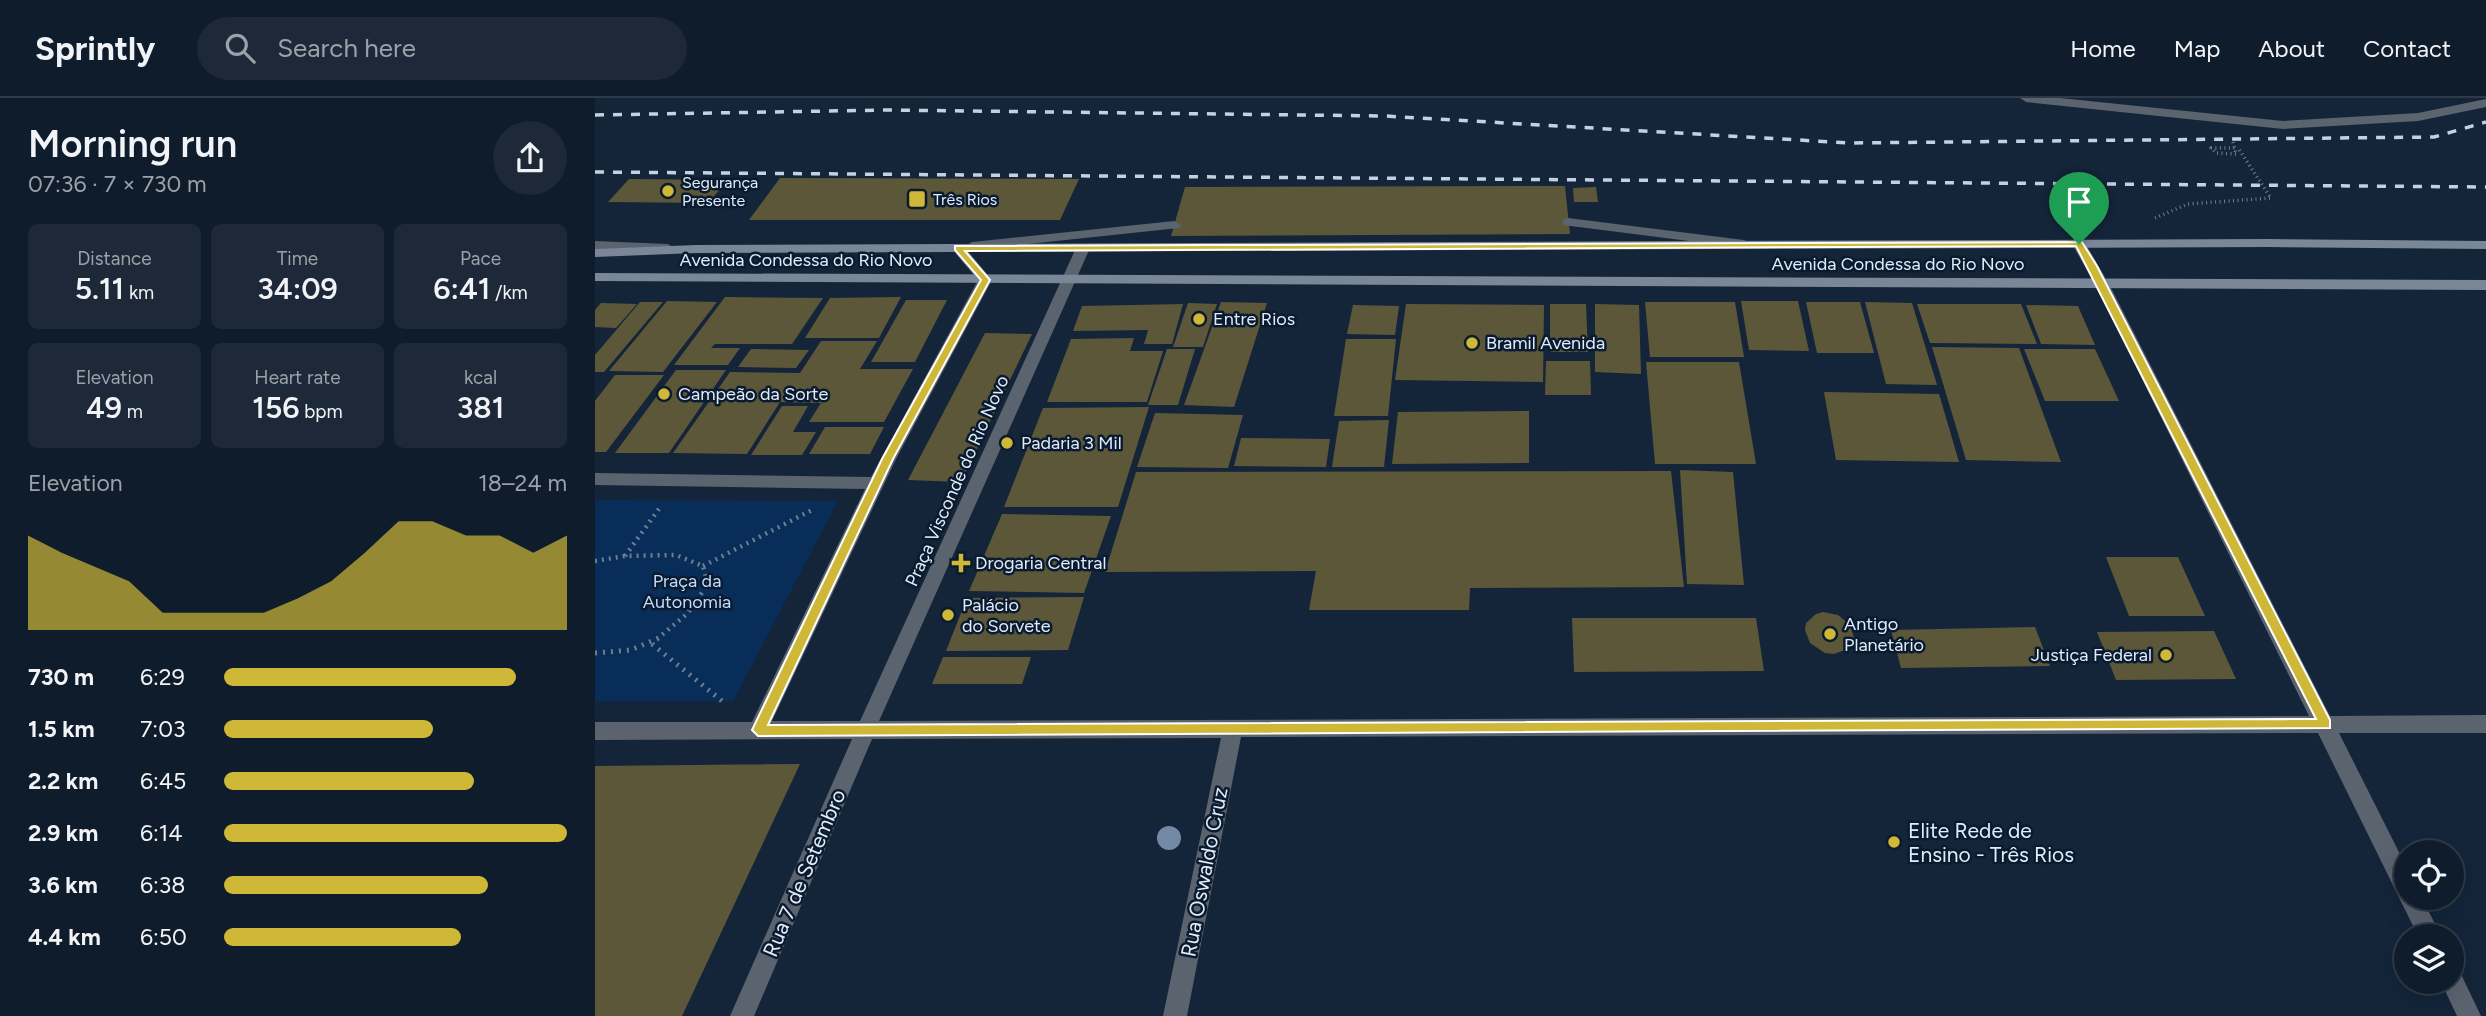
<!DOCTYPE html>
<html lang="en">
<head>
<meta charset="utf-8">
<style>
  body { margin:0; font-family:Figtree,sans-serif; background:#1d2938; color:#f1f3f6; height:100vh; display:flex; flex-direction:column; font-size:26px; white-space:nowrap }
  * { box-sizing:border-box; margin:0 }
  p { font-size:23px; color:#9ba1a9 }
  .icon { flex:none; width:38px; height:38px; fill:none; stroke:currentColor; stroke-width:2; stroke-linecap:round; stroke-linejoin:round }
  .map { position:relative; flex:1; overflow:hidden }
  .panel { display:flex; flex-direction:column; background:#0f1c2c; width:595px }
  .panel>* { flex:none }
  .fabs { position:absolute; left:1799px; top:742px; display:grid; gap:14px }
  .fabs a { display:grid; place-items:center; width:70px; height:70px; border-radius:50%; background:#0f1c2c; box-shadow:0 7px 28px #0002,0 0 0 2px #2f3a48; font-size:35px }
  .pin { position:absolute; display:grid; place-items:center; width:60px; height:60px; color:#fff; margin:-72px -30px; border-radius:50% 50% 50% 0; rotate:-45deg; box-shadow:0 0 7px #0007 }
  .pin .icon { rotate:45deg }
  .round { display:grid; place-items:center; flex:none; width:74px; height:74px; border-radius:37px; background:#1d2938 }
  .head { display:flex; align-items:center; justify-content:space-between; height:119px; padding:0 28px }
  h1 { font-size:38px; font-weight:600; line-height:52px }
  .metrics { display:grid; grid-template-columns:repeat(3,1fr); gap:10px; height:119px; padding:7px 28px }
  .metrics div { display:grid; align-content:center; border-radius:10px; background:#1d2938; text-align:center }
  .metrics b { font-size:30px; font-weight:600 }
  .metrics small { font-size:19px; font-weight:400 }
  .metrics p { font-size:19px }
  .chart { height:196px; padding:14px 28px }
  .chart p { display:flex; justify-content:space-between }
  .chart svg { width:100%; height:126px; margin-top:7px; fill:#cfb837; opacity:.7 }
  ul { padding:0 28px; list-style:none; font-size:23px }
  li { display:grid; grid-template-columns:112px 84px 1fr; align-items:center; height:52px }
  li i { height:18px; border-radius:9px; background:#cfb837 }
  header { display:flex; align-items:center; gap:42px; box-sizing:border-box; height:98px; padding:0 35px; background:#0f1c2c; border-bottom:2px solid #2f3a48 }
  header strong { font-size:33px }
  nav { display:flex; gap:38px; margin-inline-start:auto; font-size:24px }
  .search { width:490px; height:63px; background:#1d2938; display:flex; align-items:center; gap:18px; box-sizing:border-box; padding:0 24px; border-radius:38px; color:#9ba1a9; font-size:26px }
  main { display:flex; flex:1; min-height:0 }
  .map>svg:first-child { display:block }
  .green { fill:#082d59 }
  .building { fill:#5d5739 }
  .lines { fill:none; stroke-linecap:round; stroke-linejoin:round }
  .path-far2 { stroke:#6f7e90; stroke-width:3.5; stroke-dasharray:1 3.5; stroke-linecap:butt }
  .path-far1 { stroke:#6f7e90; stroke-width:4.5; stroke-dasharray:2 5; stroke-linecap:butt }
  .path { stroke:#6f7e90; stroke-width:5; stroke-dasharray:2 6; stroke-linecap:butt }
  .service { fill:#5b636e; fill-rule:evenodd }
  .minor { fill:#5b636e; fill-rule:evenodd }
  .secondary { fill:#7a8799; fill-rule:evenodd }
  .rail { stroke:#c5d1e1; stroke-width:3.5; stroke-dasharray:9 9; stroke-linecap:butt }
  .path-bridge { stroke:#6f7e90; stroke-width:3.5; stroke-dasharray:1 3.5; stroke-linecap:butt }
  .tree { fill:#7389a6 }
  .route { fill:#cfb837; stroke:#fff; stroke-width:2; fill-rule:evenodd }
  .poi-dot { fill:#cfb837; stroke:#0b1b2f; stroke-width:2.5 }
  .labels { text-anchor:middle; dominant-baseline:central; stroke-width:5; stroke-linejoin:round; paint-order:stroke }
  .far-poi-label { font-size:16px; fill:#e1ecfb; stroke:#0b1b2f; text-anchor:start }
  .street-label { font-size:18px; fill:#e1ecfb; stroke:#0b1b2f }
  .poi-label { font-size:18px; fill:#e1ecfb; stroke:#0b1b2f; text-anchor:start }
  .park-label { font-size:18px; fill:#c0dbff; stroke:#0b1b2f }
  .near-poi-label { font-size:21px; fill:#e1ecfb; stroke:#0b1b2f; text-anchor:start }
  .near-street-label { font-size:21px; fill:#e1ecfb; stroke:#0b1b2f }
</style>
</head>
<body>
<header>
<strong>Sprintly</strong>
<div class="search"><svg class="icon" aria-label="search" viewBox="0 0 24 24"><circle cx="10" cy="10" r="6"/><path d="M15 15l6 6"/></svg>Search here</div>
<nav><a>Home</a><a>Map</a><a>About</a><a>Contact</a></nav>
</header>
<main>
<section class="panel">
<div class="head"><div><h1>Morning run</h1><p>07:36 · 7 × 730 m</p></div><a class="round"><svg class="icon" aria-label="share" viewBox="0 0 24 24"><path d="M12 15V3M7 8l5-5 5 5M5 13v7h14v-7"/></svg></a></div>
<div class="metrics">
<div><p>Distance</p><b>5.11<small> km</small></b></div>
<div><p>Time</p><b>34:09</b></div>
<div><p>Pace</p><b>6:41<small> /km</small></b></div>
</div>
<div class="metrics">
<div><p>Elevation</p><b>49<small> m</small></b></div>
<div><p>Heart rate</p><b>156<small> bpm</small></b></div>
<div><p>kcal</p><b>381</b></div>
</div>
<div class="chart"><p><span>Elevation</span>18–24 m</p>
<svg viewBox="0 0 160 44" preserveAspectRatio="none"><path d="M0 44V11L10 17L20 22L30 27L40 38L50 38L60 38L70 38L80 33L90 27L100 17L110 6L120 6L130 11L140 11L150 17L160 11V44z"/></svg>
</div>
<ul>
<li><b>730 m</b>6:29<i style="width:85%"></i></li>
<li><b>1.5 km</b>7:03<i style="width:61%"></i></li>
<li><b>2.2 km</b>6:45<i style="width:73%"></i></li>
<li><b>2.9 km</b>6:14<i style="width:100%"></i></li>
<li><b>3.6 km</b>6:38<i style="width:77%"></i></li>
<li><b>4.4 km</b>6:50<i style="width:69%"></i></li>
</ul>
</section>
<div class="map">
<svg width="1891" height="918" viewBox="0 0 1891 918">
  <rect width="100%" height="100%" fill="#14253a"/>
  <!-- green -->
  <path class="green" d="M0,402L243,403L138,603H0Z"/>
  <!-- building -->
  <path class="building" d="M185,80L484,81L465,122H154Z
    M34,81L133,82L113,105L13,104Z
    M970,88L975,136L576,138L590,89Z
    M1001,89L1003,104H979L978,90Z
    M130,199L228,200L197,246H120L116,250H145L133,267H79Z
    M306,199L284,240H210L235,200Z
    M311,202H352L320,264H276Z
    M72,203L122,204L68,274L14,273Z
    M1146,203H1203L1214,253L1154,252Z
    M45,204H68L9,274H0V257Z
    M626,204L672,205L639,309L589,307Z
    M1050,204H1140L1149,259H1055Z
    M1211,204H1265L1279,255H1222Z
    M1270,204L1317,205L1342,287L1291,286Z
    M6,205L42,206L21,230L0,229V212Z
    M593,205L622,206L608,249H578Z
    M588,206L577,246H549L553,232L478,233L487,208Z
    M811,206L949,207L948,284L800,282Z
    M955,206H991L993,254H955Z
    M1000,206L1044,207L1046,276L1000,274Z
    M1322,206H1426L1442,246L1335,245Z
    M758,207L804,208L800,237L752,236Z
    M1431,207L1483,208L1500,247L1446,246Z
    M390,235L437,236L366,384L313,382Z
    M539,240L535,253H568L552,304H452L476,241Z
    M751,241H801L793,318H739Z
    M226,243H282L265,271H318L289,324H214L226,305L185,304L152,356L78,355L135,274L205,275Z
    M1337,249L1424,250L1466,364L1371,362Z
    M156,251L214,252L201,270L143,269Z
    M572,251H600L583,307H553Z
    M1429,251H1500L1524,303H1450Z
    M951,263H995L996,297H950Z
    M1051,264H1144L1161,366H1060Z
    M81,272H131L74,355H20Z
    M20,277H69L11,354H0V303Z
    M1229,294L1344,296L1364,364L1241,362Z
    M187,308H213L198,334H221L207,357H156Z
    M554,309L523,409H409L448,310Z
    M934,313V365L797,366L803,314Z
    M560,315L648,317L633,370L542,369Z
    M794,322L789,369H737L744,323Z
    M230,329H289L275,356H214Z
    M646,340L735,341L731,369L639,368Z
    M1085,372L1138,374L1149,487L1092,486Z
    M1076,373L1089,489L875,490L874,512H714L721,473L510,474L541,374Z
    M407,416L516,418L489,495L374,493Z
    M1511,459H1583L1610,518H1534Z
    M489,499L473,552L351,553L372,500Z
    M1228,514L1243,517L1255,527L1259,540L1253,551L1239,556L1230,555L1215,545L1210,532L1211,525L1221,516Z
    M977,520H1161L1169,573L979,574Z
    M1440,529L1455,568L1306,570L1296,532Z
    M1619,533L1641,581L1521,582L1502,534Z
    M348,559H436L427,586H337Z
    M205,666L87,918H0V668Z"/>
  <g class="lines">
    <!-- path-far2 -->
    <path class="path-far2" d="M1638,44L1641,56
      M1560,120L1593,106L1676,100L1643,50"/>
    <!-- path-far1 -->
    <path class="path-far1" d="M30,458L66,408
      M0,463L30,458L81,457L108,468L113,486L92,516L63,540
      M108,468L219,411"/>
    <!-- path -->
    <path class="path" d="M57,546L127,603
      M0,555L36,552L66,539"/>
    <!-- service -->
    <path class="service" d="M973,120L1149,142L1156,146L1149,150L968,127V121Z
      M579,123L586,127L584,130L377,152L370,148L377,144Z"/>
    <!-- minor -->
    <path class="minor" d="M1425,0H1465L1688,23L1823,15L1891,1V9L1823,23L1688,31L1431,4Z
      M1484,142L1489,143L1514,186L1735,618L1891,617V635H1744L1811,768V800H1827L1846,838H1823L1723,635L646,639L592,918H568L626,640L277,641L159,918H135L257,641L0,642V624H157L270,391L0,387V375L276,379L383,182L356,150L363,146L368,147L397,182L301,361L177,623H265L481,150L488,146L495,150L284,623L1714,618L1500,186L1477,146Z
      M0,143L73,146L80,150L73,154L0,151Z
      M1857,871L1865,874L1886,918H1862L1846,884H1857Z"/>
    <!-- secondary -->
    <path class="secondary" d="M1673,141L1891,143V151L1673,149L101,155L0,159V151L101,147Z
      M0,175L1891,182V192L0,183Z"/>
    <!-- rail -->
    <path class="rail" d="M0,17L292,12L790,18L1255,45L1839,39L1891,24
      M0,74L1891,89"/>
    <!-- path-bridge -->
    <path class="path-bridge" d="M1641,56L1621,55L1616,50H1643"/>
  </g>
  <!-- trees -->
  <circle class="tree" cx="574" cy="740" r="12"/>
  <!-- route -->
  <path class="route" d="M1487,144L1502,168L1735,622V630L163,638L157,632L287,361L386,182L360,152V148ZM1481,148L1721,621L173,627L298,361L395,182L370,153Z"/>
  <!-- markers -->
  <g class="poi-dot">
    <circle cx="73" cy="93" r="7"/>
    <rect x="313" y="92" width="18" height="18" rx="3.5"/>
    <circle cx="604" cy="221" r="7"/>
    <circle cx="877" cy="245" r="7"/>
    <circle cx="69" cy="296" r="7"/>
    <circle cx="412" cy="345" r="7"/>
    <path d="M362.5 454.5h7v7h7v7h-7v7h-7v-7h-7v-7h7z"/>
    <circle cx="353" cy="517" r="7"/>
    <circle cx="1235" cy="536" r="7"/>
    <circle cx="1571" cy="557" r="7"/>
    <circle cx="1299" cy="744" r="7"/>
  </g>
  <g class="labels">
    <!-- far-poi labels -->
    <g class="far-poi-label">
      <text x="87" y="84">Segurança<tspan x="87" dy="18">Presente</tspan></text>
      <text x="338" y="101">Três Rios</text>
    </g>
    <!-- street labels -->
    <g class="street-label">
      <text x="211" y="162">Avenida Condessa do Rio Novo</text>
      <text x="1303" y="166">Avenida Condessa do Rio Novo</text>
      <text transform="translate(362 383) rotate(-66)">Praça Visconde do Rio Novo</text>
    </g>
    <!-- poi labels -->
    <g class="poi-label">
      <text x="618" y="221">Entre Rios</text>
      <text x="891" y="245">Bramil Avenida</text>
      <text x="83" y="296">Campeão da Sorte</text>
      <text x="426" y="345">Padaria 3 Mil</text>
      <text x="380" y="465">Drogaria Central</text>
      <text x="367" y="507">Palácio<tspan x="367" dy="21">do Sorvete</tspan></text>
      <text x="1249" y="526">Antigo<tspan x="1249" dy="21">Planetário</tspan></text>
      <text x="1557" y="557" text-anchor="end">Justiça Federal</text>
    </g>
    <!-- park labels -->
    <g class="park-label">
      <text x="92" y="483">Praça da<tspan x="92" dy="21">Autonomia</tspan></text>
    </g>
    <!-- near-poi labels -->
    <g class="near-poi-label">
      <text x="1313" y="732">Elite Rede de<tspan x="1313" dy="24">Ensino - Três Rios</tspan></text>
    </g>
    <!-- near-street labels -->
    <g class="near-street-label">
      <text transform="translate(609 774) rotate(-79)">Rua Oswaldo Cruz</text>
      <text transform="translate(209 775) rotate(-67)">Rua 7 de Setembro</text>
    </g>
  </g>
</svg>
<div class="fabs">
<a><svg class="icon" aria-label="locate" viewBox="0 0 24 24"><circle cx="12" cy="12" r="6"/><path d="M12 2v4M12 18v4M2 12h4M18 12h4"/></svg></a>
<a><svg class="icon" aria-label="layers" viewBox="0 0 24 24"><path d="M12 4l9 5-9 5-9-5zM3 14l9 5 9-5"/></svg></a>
</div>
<div class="pin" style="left:1484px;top:146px;background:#1e9e55"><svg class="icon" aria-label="arrive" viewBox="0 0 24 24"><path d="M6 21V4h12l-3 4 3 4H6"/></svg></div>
</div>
</main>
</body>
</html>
